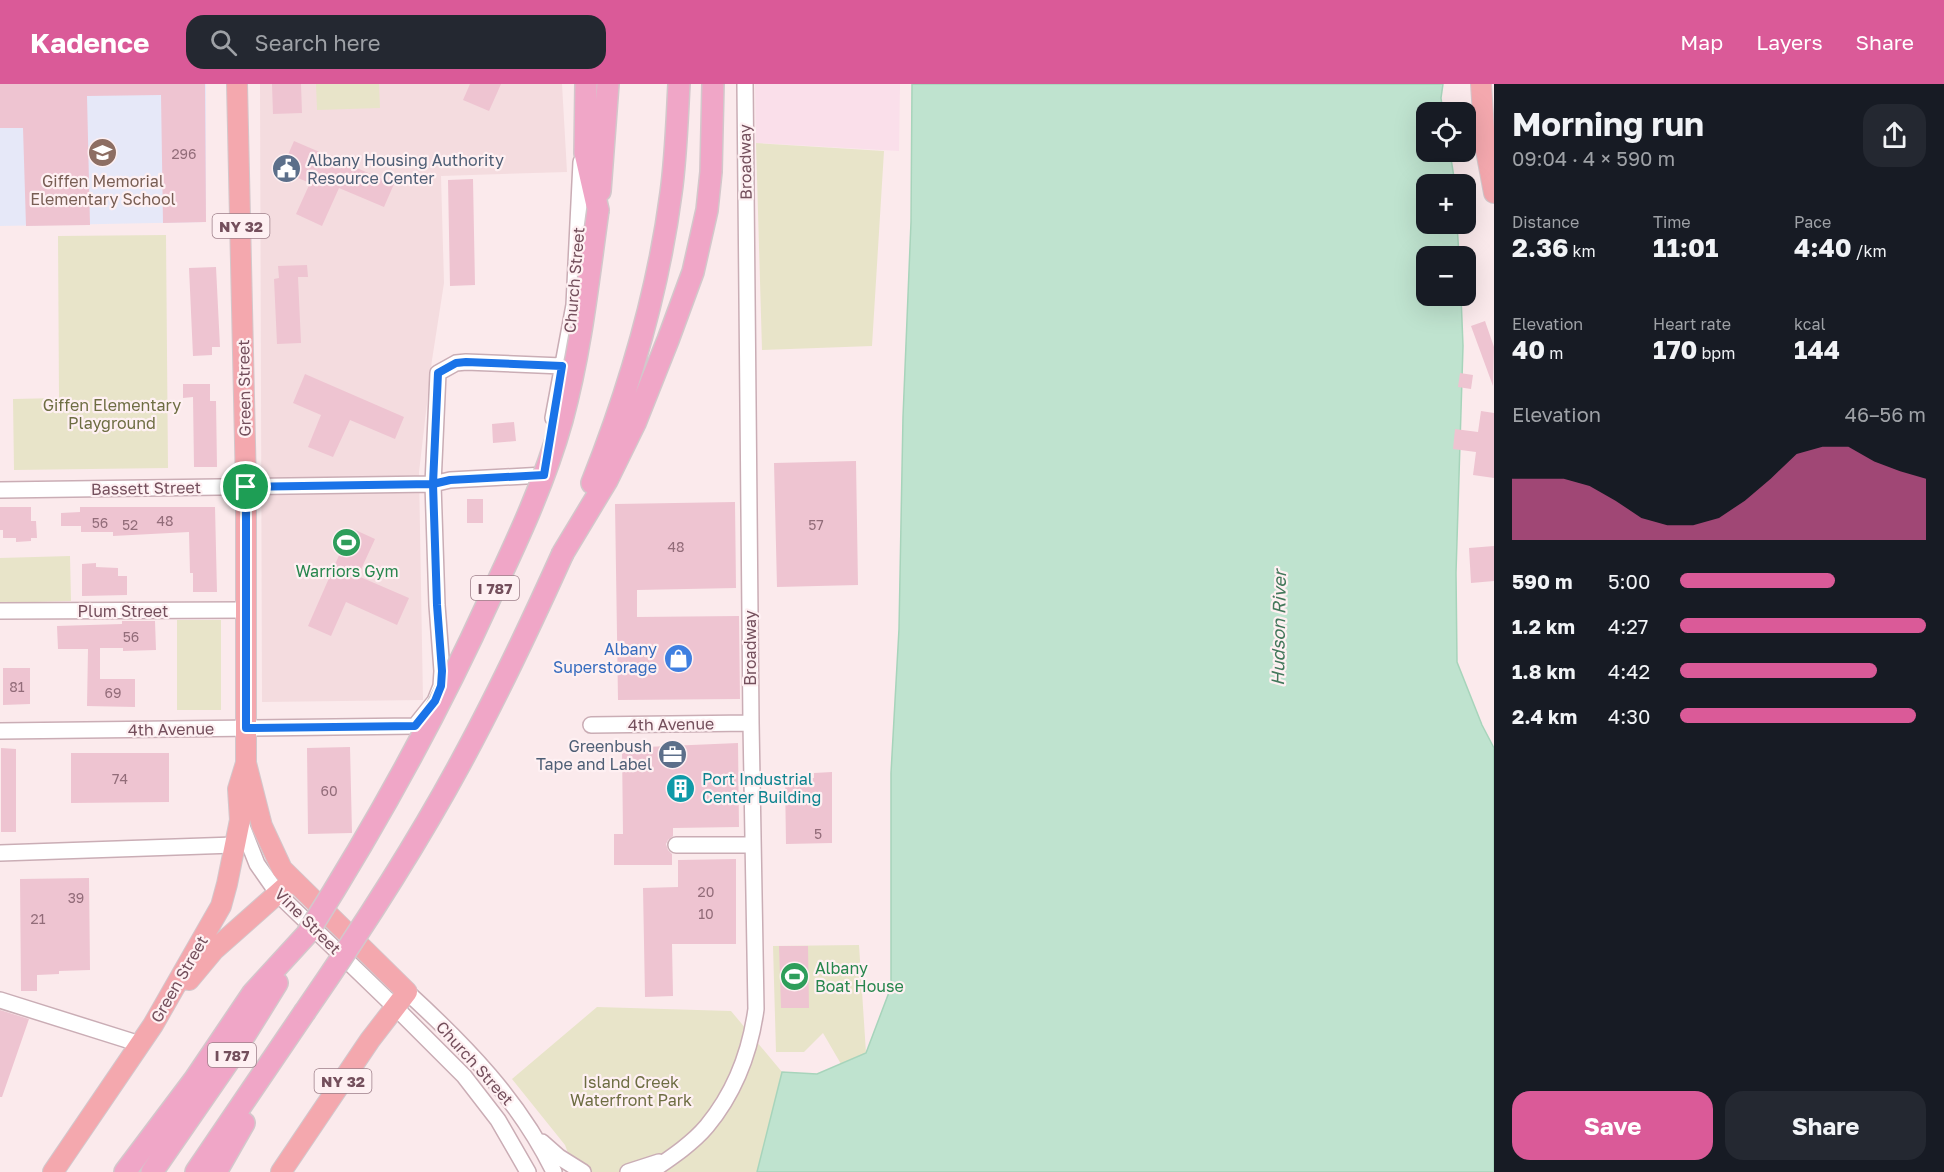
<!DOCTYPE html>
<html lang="en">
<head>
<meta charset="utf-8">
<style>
  body { margin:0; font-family:"Golos Text",sans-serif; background:#242831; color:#f1f3f6; height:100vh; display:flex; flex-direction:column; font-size:22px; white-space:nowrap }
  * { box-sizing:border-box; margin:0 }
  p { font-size:20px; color:#9ea1a6 }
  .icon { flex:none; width:33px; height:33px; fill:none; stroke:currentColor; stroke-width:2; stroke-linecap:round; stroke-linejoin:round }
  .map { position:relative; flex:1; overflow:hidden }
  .drawer { display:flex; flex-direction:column; background:#171b24; width:450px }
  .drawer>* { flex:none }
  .fabs { position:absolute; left:1416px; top:18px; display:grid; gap:12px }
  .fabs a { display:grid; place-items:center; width:60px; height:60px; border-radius:12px; background:#171b24; box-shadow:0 6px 24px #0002; font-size:30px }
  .pin { position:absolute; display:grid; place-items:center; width:51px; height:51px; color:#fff; margin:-26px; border:3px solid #fff; border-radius:50%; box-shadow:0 2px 6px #0007 }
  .round { display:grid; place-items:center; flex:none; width:63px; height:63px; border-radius:18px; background:#242831 }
  .head { display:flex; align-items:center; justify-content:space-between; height:102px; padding:0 18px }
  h1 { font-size:33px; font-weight:700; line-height:45px }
  .metrics { display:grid; grid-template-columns:repeat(3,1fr); gap:9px; height:102px; padding:6px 18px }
  .metrics div { display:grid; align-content:center }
  .metrics b { font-size:26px; font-weight:700 }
  .metrics small { font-size:16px; font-weight:400 }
  .metrics p { font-size:16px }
  .chart { height:168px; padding:12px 18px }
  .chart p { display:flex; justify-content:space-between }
  .chart svg { width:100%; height:108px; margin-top:6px; fill:#da5a98; opacity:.7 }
  .primary-button { display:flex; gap:12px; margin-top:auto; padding:12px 18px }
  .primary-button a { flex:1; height:69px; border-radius:18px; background:#da5a98; color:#fff; font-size:24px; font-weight:700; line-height:69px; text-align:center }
  .primary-button a+a { background:#242831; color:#f1f3f6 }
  ul { padding:0 18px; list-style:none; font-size:20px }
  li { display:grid; grid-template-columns:96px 72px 1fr; align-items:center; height:45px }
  li i { height:15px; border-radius:8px; background:#da5a98 }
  header { display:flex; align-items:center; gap:36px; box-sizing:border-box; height:84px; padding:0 30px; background:#da5a98; color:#fff }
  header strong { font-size:28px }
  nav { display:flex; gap:33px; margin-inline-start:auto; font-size:21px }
  .search { width:420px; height:54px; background:#242831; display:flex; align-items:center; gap:15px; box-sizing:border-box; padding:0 21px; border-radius:18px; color:#9ea1a6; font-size:22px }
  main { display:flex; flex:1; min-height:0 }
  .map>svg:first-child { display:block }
  .residential { fill:#f4dcdf }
  .commercial { fill:#fadfea }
  .education { fill:#e6e8f8 }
  .green { fill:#e8e4c9 }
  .water { fill:#bfe3cf; stroke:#a7d4bb; stroke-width:1.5 }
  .building { fill:#eec4d1 }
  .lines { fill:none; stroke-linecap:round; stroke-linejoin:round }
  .minor-casing { stroke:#caadb5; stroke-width:18 }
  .major-casing { stroke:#d3c7cb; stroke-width:22 }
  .highway-casing { stroke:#d3c7cb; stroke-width:24 }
  .minor { stroke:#fff; stroke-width:15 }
  .major { stroke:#f4a8ae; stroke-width:20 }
  .highway { stroke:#f0a6c7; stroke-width:21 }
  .highway-bridge-casing { stroke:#d3c7cb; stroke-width:24; stroke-linecap:butt }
  .highway-bridge { stroke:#f0a6c7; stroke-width:21 }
  .route-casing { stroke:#fff; stroke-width:12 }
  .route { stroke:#1a73e8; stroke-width:8 }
  .labels { text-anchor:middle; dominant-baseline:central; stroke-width:4.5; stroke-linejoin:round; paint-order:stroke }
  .number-label { font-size:14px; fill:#926c79 }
  .shield { fill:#fef0f2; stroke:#9d7f89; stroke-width:1.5 }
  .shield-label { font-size:15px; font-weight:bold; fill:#744f5c }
  .service-label { font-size:16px; fill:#4e5e75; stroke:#fef0f2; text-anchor:start }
  .street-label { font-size:16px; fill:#744f5c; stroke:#fef0f2 }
  .education-label { font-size:16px; fill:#785e54; stroke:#fef0f2 }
  .park-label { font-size:16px; fill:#6d6d42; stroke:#fef0f2 }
  .leisure-label { font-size:16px; fill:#27864d; stroke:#fef0f2 }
  .shop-label { font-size:16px; fill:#366cbe; stroke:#fef0f2; text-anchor:end }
  .culture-label { font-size:16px; fill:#0d838f; stroke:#fef0f2; text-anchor:start }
  .water-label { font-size:18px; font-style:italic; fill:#43785b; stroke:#fef0f2 }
</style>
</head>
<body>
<header>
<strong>Kadence</strong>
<div class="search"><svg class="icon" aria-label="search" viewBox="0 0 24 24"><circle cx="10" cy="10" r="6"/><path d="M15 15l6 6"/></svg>Search here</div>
<nav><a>Map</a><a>Layers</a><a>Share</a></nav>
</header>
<main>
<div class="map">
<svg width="1494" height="1088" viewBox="0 0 1494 1088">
  <rect width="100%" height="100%" fill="#fbeaec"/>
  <!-- residential -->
  <path class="residential" d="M260,0H562L567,88L441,92L444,199L432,276L419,388L423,616L262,618Z"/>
  <!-- commercial -->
  <path class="commercial" d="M755,0H900L899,67L756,59Z"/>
  <!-- education -->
  <path class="education" d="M0,0H206V138L0,142Z"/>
  <!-- green -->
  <path class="green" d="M316,0H379L380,24L317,26Z
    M756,59L884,67L872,262L762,266Z
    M166,151L168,384L14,386L13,315L59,314L58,152Z
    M70,472L71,517L0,519V474Z
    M177,536H221V626H177Z
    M859,861L866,969L841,980L823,949L804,968H776L773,862Z
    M597,923L731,927L782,988L757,1088H575L565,1061L512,995Z"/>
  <!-- water -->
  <path class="water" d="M912,0H1443L1441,14L1443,28H1426V68H1450L1455,100H1426V140H1457L1459,172H1426V212H1461L1463,262L1456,489L1457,578L1482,641L1494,664V1088H757L782,988L817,990L866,969L891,903V689L899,545L903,333L911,138Z"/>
  <!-- building -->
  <path class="building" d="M0,0H205L206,138L163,139L161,11L87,12L90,141L26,142L23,44H0Z
    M272,0H301L302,29L273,30Z
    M470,0H501L489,27L463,16Z
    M294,57L394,100L384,123L339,104L322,142L296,130L310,99L281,87Z
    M473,95L475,201L450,202L448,96Z
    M307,181L308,193H298L301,259L277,260L274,195L279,194L278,182Z
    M216,183L220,263H212V271L193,272L189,184Z
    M1485,237L1494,263L1493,302L1471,242Z
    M1460,289L1473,291L1471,305L1458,303Z
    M305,290L404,333L395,355L350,336L333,373L308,363L321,331L293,319Z
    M183,300H210V317H216L217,383H194L193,313L183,314Z
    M1481,327L1494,329V394L1473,391L1476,368L1453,365L1455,345L1478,348Z
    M514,338L516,357L493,359L492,340Z
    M856,377L858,501L777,503L774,379Z
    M467,415H483V439H467Z
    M735,418L736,504L637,506V533L739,532L740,615L618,616L615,420Z
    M0,423H31V437H36L37,454H31V457L16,458V454H3V446H0Z
    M80,423H215L217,508H193V489H190L189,448L113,452V448H81V442H61V429L80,428Z
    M351,444L375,455L358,492L409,514L397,541L346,518L331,552L308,542Z
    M1494,462V497L1471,499L1469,464Z
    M96,479V483L118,484V492H127V511L82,512V480Z
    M122,537H155L156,566L123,567V564H100V595H135V623L87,622L88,565H58L57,542L122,540Z
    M3,584H30V620L3,621Z
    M738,659L739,743L673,744V752L668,756L666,760L668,766L672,770V781H614V750H623L622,664Z
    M350,663L352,749L308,750L307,664Z
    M1,664L16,665V748H1Z
    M71,669H169V718L71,719Z
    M832,688V759L786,760L785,694H814V689Z
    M736,775V860H672L673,912L645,913L643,804L678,803V776Z
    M89,794L90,886L59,887V890L37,891V907H21L20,795Z
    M779,862H808L809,924H781Z
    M0,926L29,935L2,1013H0Z"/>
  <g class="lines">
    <defs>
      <path id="minor" d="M553,334L574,221L581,78
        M0,406L433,400L450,396L544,391L545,384
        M0,527L245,526
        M591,641L751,639
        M0,647L415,642L435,617L441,602L442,587L437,521L433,400L438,289L456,279L466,278L562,282
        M240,737L257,780L278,810L396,924L464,992L498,1036L528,1088
        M676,761H753
        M0,769L234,761
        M407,908C465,961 519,1016 554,1088
        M0,916L140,960
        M542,1058L559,1073L583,1088
        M628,1088L659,1078
        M650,1088C669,1075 692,1060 707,1042C735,1008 750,969 756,925L751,639L745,0"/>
      <path id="major" d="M237,0L246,403V679L262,742L282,785L407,908L370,956L281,1088
        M1481,0L1485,61L1494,109
        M189,896L214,866L293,796
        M53,1088L153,941L221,822L227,800L240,736L238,705L246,679"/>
      <path id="highway" d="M586,0L585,69L598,126
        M600,107L608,0
        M592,399C629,306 658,209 671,109C676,73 677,36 679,0
        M563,469L607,396L635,339L668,256L693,188L707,126L711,88L713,0
        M125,1088L195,995L253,909L307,850
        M152,1088L228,978L277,899
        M196,1088L304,929
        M216,1088L244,1039"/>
    </defs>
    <!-- minor casing -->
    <use href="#minor" class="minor-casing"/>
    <!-- major casing -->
    <use href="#major" class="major-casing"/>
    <!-- highway casing -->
    <use href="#highway" class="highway-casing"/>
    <!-- minor -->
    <use href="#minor" class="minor"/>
    <!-- major -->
    <use href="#major" class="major"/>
    <!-- highway -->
    <use href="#highway" class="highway"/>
    <defs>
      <path id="highway-bridge" d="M307,850C376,741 438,629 491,512C518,455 545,397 562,336C581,266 588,198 598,126
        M304,929C360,848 414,765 461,678C498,610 531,540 563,469"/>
    </defs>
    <!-- highway-bridge casing -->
    <use href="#highway-bridge" class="highway-bridge-casing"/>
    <!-- highway-bridge -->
    <use href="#highway-bridge" class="highway-bridge"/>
  </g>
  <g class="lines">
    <defs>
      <path id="route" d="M246,403V644L415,642L435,617L441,602L442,587L437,521L433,400L450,396L544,391L562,282L466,278L456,279L438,289L433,400L246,403"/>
    </defs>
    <!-- route casing -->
    <use href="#route" class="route-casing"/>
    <!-- route -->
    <use href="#route" class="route"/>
  </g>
  <!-- icons -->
  <defs>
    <symbol id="school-disc" viewBox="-11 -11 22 22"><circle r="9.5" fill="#8d6e63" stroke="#fef0f2"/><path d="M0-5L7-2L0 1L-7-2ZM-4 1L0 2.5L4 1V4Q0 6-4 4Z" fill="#fff"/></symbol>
    <symbol id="civic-disc" viewBox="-11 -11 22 22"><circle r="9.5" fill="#5c6f8a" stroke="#fef0f2"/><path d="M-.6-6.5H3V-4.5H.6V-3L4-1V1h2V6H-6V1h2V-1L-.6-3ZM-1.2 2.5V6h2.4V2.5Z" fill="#fff"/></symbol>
    <symbol id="stadium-disc" viewBox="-11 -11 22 22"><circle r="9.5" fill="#2e9e5b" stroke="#fef0f2"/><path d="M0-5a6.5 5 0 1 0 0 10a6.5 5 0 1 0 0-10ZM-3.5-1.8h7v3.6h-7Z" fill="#fff"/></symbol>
    <symbol id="shop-disc" viewBox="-11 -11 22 22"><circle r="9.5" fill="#3f7fe0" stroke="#fef0f2"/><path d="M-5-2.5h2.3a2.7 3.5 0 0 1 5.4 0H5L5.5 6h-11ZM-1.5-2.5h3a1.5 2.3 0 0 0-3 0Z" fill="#fff"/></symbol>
    <symbol id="office-disc" viewBox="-11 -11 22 22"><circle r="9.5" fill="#5c6f8a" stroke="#fef0f2"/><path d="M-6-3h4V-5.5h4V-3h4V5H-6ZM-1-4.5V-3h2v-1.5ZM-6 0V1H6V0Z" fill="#fff"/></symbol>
    <symbol id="building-disc" viewBox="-11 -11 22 22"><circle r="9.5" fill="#0f9aa8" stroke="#fef0f2"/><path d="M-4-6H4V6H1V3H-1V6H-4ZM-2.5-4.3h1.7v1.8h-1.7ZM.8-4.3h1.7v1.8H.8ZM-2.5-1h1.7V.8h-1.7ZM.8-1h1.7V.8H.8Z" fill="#fff"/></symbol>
  </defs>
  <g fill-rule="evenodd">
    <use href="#school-disc" x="86" y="52" width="33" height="33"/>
    <use href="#civic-disc" x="270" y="68" width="33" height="33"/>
    <use href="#stadium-disc" x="330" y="442" width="33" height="33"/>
    <use href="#shop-disc" x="662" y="558" width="33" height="33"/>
    <use href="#office-disc" x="656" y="654" width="33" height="33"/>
    <use href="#building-disc" x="664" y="688" width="33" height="33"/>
    <use href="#stadium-disc" x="778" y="876" width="33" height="33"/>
  </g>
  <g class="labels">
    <!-- number labels -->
    <g class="number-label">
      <text x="184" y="69">296</text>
      <text x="165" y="436">48</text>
      <text x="100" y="438">56</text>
      <text x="130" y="440">52</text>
      <text x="816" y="440">57</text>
      <text x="676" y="462">48</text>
      <text x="131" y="552">56</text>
      <text x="17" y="602">81</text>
      <text x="113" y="608">69</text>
      <text x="120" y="694">74</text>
      <text x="329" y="706">60</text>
      <text x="818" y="749">5</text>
      <text x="706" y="807">20</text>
      <text x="76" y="813">39</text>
      <text x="706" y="829">10</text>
      <text x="38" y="834">21</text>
    </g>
    <!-- shield labels -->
    <g class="shield">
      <rect x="212.5" y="130" width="57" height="24" rx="4.5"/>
      <rect x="471" y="492" width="48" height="24" rx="4.5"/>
      <rect x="208" y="959" width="48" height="24" rx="4.5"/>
      <rect x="314.5" y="985" width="57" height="24" rx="4.5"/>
    </g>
    <g class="shield-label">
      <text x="241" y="142">NY 32</text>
      <text x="495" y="504">I 787</text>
      <text x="232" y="971">I 787</text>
      <text x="343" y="997">NY 32</text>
    </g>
    <!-- service labels -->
    <g class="service-label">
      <text x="307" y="76">Albany Housing Authority<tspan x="307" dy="18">Resource Center</tspan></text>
      <text x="652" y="662" text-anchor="end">Greenbush<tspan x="652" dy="18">Tape and Label</tspan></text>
    </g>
    <!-- street labels -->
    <g class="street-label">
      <text transform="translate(745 78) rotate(-91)">Broadway</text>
      <text transform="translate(574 196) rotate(-85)">Church Street</text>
      <text transform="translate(244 304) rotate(-91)">Green Street</text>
      <text transform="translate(146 404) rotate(-1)">Bassett Street</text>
      <text x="123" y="527">Plum Street</text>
      <text transform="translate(750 564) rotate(-90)">Broadway</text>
      <text transform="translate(671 640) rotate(-1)">4th Avenue</text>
      <text transform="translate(171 645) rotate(-1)">4th Avenue</text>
      <text transform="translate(308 837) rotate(45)">Vine Street</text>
      <text transform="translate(179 895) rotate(-60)">Green Street</text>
      <text transform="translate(475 979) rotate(48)">Church Street</text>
    </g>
    <!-- education labels -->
    <g class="education-label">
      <text x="103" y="97">Giffen Memorial<tspan x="103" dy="18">Elementary School</tspan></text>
    </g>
    <!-- park labels -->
    <g class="park-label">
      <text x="112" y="321">Giffen Elementary<tspan x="112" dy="18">Playground</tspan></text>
      <text x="631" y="998">Island Creek<tspan x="631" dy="18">Waterfront Park</tspan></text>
    </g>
    <!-- leisure labels -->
    <g class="leisure-label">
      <text x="347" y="487">Warriors Gym</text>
      <text x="815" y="884" text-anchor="start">Albany<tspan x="815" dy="18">Boat House</tspan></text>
    </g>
    <!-- shop labels -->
    <g class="shop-label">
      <text x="657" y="565">Albany<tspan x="657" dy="18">Superstorage</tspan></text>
    </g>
    <!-- culture labels -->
    <g class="culture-label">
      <text x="702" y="695">Port Industrial<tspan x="702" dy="18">Center Building</tspan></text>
    </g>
    <!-- water labels -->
    <g class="water-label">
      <text transform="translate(1278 544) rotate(-89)">Hudson River</text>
    </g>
  </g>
</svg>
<div class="fabs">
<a><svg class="icon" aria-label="locate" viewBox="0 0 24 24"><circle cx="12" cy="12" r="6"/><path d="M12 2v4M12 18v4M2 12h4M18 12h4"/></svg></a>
<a>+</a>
<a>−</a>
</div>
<div class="pin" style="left:246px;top:403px;background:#1e9e55"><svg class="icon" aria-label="arrive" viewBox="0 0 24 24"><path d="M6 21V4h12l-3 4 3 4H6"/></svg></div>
</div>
<section class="drawer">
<div class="head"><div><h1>Morning run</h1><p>09:04 · 4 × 590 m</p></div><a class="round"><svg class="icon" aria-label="share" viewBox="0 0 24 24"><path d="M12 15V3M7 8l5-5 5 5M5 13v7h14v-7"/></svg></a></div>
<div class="metrics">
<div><p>Distance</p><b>2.36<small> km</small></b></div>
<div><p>Time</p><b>11:01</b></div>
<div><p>Pace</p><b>4:40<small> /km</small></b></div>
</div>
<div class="metrics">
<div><p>Elevation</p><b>40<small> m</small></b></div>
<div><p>Heart rate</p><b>170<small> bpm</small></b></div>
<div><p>kcal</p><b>144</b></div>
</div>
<div class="chart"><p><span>Elevation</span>46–56 m</p>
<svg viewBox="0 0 160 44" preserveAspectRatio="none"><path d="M0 44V19L10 19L20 19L30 22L40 28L50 35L60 38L70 38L80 35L90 28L100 19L110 9L120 6L130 6L140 12L150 16L160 19V44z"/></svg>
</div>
<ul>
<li><b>590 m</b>5:00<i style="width:63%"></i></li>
<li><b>1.2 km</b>4:27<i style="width:100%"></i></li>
<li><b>1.8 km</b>4:42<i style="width:80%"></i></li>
<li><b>2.4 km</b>4:30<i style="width:96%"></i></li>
</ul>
<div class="primary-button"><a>Save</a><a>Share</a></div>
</section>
</main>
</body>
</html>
